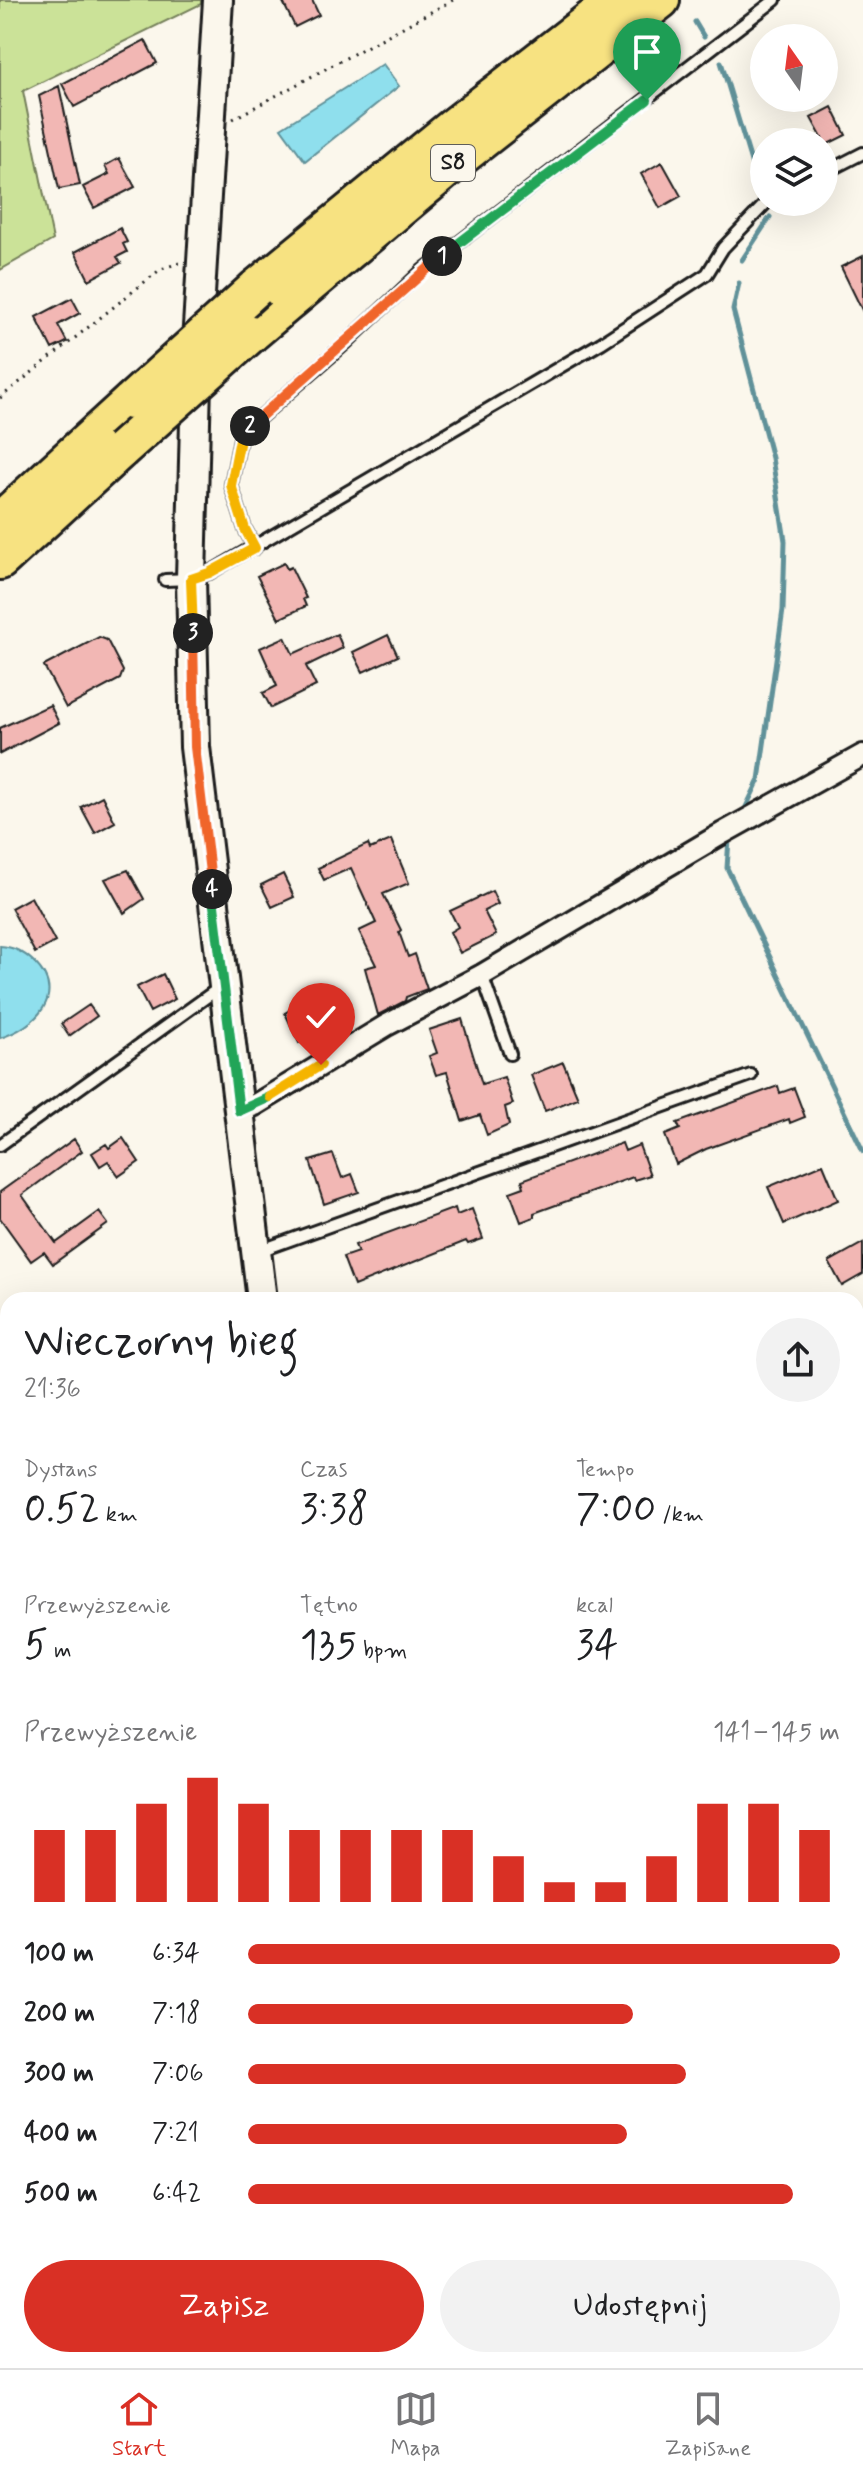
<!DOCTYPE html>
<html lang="pl">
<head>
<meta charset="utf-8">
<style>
  body { margin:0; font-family:Mynerve,sans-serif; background:#f2f2f2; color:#202124; height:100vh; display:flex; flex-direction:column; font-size:30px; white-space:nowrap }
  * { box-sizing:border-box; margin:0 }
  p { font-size:26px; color:#757577 }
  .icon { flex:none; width:44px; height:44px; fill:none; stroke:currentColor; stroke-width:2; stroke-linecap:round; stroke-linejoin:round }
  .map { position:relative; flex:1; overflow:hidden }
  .drawer { position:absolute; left:0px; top:1292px; width:864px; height:1076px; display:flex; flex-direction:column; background:#fff; border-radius:24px 24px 0 0; box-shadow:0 8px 32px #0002 }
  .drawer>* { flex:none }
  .needle { width:52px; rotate:346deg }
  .controls { position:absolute; left:750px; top:24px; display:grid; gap:16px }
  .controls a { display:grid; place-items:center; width:88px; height:88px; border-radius:50%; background:#fff; box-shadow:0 8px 32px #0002; font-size:40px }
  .pin { position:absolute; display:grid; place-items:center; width:68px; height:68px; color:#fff; margin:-82px -34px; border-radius:50% 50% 50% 0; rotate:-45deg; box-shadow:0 0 8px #0007 }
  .pin .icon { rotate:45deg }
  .km { position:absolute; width:40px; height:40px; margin:-20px; border-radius:50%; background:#222; color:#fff; font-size:22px; line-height:40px; text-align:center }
  .round { display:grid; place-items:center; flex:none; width:84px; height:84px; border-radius:42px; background:#f2f2f2 }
  .headline { display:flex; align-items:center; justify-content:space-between; height:136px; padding:0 24px }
  h1 { font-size:44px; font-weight:600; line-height:60px }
  .stats { display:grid; grid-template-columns:repeat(3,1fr); gap:12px; height:136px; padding:8px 24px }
  .stats div { display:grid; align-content:center }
  .stats b { font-size:40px; font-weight:600 }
  .stats small { font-size:22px; font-weight:400 }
  .stats p { font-size:22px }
  .chart { height:224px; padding:16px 24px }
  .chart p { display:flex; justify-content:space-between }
  .chart svg { width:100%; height:144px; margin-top:8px; stroke:#d93025; stroke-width:6 }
  .button { display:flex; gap:16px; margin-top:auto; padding:16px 24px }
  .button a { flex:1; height:92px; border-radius:48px; background:#d93025; color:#fff; font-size:32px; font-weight:600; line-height:92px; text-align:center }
  .button a+a { background:#f2f2f2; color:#202124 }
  ul { padding:0 24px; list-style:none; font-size:26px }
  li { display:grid; grid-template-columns:128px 96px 1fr; align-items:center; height:60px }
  li i { height:20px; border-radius:10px; background:#d93025 }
  .tabs { display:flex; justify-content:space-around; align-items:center; height:112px; border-top:2px solid #e0e0e0; background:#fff; font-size:22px; color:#757577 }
  .tabs a { display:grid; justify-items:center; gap:4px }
  .tabs .active { color:#d93025 }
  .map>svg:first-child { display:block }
  .green { fill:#cbe298; stroke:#747f5a; stroke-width:2 }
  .water { fill:#8fdfed; stroke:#619199; stroke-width:2 }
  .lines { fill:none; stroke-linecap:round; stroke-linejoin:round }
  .stream { stroke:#619199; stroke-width:5 }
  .building { fill:#f2b7b4; stroke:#1c1c1c; stroke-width:2 }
  .lane-casing { stroke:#1c1c1c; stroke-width:16 }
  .street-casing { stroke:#1c1c1c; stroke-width:26 }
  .secondary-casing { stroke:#1c1c1c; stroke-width:34 }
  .highway-casing { stroke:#1c1c1c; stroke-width:42 }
  .path { stroke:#1c1c1c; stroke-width:3; stroke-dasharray:2 6; stroke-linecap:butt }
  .lane { stroke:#fbf7ec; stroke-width:10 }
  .street { stroke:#fbf7ec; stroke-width:20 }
  .secondary { stroke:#fbf7ec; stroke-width:28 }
  .highway { stroke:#f7e281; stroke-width:36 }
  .highway-bridge-casing { stroke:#1c1c1c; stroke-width:42; stroke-linecap:butt }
  .highway-bridge { stroke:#f7e281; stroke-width:36 }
  .split-1-casing { stroke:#fff; stroke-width:16 }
  .split-2-casing { stroke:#fff; stroke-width:16 }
  .split-3-casing { stroke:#fff; stroke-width:16 }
  .split-4-casing { stroke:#fff; stroke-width:16 }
  .split-5-casing { stroke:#fff; stroke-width:16 }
  .split-6-casing { stroke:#fff; stroke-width:16 }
  .split-1 { stroke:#22a559; stroke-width:10 }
  .split-2 { stroke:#f0652b; stroke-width:10 }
  .split-3 { stroke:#f5b400; stroke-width:10 }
  .split-4 { stroke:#f0652b; stroke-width:10 }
  .split-5 { stroke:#22a559; stroke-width:10 }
  .split-6 { stroke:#f5b400; stroke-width:10 }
  .labels { text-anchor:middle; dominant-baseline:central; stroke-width:8; stroke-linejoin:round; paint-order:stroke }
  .shield { fill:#fbf7ec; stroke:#5f5e5a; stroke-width:2 }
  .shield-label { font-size:22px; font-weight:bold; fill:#1c1c1c }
</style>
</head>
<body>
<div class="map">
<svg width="863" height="2368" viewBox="0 0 863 2368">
  <rect width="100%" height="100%" fill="#fbf7ec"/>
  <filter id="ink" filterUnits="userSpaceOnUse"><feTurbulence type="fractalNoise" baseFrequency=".0125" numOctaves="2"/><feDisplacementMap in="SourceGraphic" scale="16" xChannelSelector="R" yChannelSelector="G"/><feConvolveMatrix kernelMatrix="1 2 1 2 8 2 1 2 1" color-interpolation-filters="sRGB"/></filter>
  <g filter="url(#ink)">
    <!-- green -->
    <path class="green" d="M0,0H201V4L23,91L53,240L0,270Z"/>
    <!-- water -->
    <path class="water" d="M383,64L399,86L305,161L281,128Z
      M0,946C14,947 23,952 33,961C69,995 35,1027 0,1038Z"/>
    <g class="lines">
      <!-- stream -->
      <path class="stream" d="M695,22L704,37
        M721,62L759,188
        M742,260L770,217
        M739,283L733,310L772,458L785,541L783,610L759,780L743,813
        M729,839L727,868L863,1151"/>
    </g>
    <!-- building -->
    <path class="building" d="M282,0H312L319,15L295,27Z
      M145,40L157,63L74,107L62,84Z
      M59,86L80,185L59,189L39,96Z
      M832,107L846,135L826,145L811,118Z
      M119,158L135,187L94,208L83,187L109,174L105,166Z
      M662,162L681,196L660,208L641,174Z
      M120,228L127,242L123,244L127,252L117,257L121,263L89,280L75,252Z
      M863,256V312L841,267Z
      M72,298L80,313L58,325L67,342L52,349L36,317Z
      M284,563L287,569L291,567L306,598L303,599L306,606L279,619L257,576Z
      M337,634L343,648L306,666L316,686L271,708L263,693L277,686L260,648L285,637L293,654Z
      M388,635L398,656L363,672L353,652Z
      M99,637L107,640L123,671L120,679L66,708L44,666Z
      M50,705L59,723L0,754V728Z
      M102,796L115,822L95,833L81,807Z
      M391,840L409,883L383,894L401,930L399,932L408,957L415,954L427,989L406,997L405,1001L378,1015L365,968L376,965L359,931L376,923L351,868L324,880L318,868L368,844L370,849Z
      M128,870L144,899L124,913L105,879Z
      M283,874L294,897L272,907L261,885Z
      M492,891L498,904L484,911L496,935L460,953L450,932L458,927L450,911Z
      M31,897L55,942L35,953L11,908Z
      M163,974L175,999L150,1012L137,987Z
      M310,998L321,1023L310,1028L314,1036L299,1043L285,1013Z
      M89,1005L97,1016L69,1036L61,1024Z
      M462,1019L482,1084L504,1077L513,1104L505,1107L509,1125L487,1135L480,1115L462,1121L447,1072L436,1075L429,1056L437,1053L429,1030Z
      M563,1062L578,1098L545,1111L531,1075Z
      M778,1086L780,1093L794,1088L805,1117L790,1123L789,1119L706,1149L676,1164L665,1135L680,1129L677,1123Z
      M123,1138L139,1162L119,1176L108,1161L100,1166L92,1153L106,1144L109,1148Z
      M74,1139L82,1151L22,1195L56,1243L99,1212L108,1224L53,1264L44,1252L31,1261L0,1218V1192Z
      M622,1143L625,1151L639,1145L650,1175L634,1180L633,1177L534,1213V1217L521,1222L510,1192L524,1187L522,1180Z
      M333,1154L342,1178L352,1174L359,1192L324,1204L310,1161Z
      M823,1164L838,1200L784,1224L768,1187Z
      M455,1208L457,1215L472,1209L483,1239L468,1244L466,1241L354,1286L343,1257L358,1252L355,1245Z
      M863,1243V1274L842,1286L829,1262Z"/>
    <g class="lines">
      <defs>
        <path id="lane" d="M824,173L863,153
          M255,548L245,529L231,485L241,434L346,343L423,270L775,0
          M165,580L191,579L209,573L601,343L707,274L723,248L767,202
          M482,975L510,1054
          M0,1145L219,988
          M259,1251L751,1075
          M856,1733L863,1736
          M856,2354L863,2360
          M418,2360L420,2368
          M604,2360L613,2368
          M438,2368L444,2360
          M513,2368L520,2360
          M577,2368L583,2360"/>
        <path id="street" d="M239,1111L255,1105L387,1025L482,975L723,833L863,755
          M856,1353L863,1349
          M0,1662L8,1659
          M0,2002H8
          M856,2141L863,2133"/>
        <path id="secondary" d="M218,0L197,343L191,579L195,747L262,1300
          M0,2241H8
          M390,2360L392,2368
          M695,2360L702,2368"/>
        <path id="highway" d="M256,288L453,127L616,0
          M251,334L466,153L661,0
          M0,521L131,401
          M0,561L121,450"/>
      </defs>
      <!-- lane casing -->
      <use href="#lane" class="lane-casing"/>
      <!-- street casing -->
      <use href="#street" class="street-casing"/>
      <!-- secondary casing -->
      <use href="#secondary" class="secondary-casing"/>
      <!-- highway casing -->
      <use href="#highway" class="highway-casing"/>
      <!-- path -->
      <path class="path" d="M233,119L453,0
        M0,398L161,269L179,263
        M856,1330L863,1326
        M856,2183L863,2174
        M662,2360L671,2368
        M731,2360L739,2368"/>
      <!-- lane -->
      <use href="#lane" class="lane"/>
      <!-- street -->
      <use href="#street" class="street"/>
      <!-- secondary -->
      <use href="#secondary" class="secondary"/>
      <!-- highway -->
      <use href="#highway" class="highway"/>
      <defs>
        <path id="highway-bridge" d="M131,401L256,288
          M121,450L251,334"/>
      </defs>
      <!-- highway-bridge casing -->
      <use href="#highway-bridge" class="highway-bridge-casing"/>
      <!-- highway-bridge -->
      <use href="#highway-bridge" class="highway-bridge"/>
    </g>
  </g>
  <g class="lines" filter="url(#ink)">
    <defs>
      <path id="split-1" d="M442,256L647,100"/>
      <path id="split-2" d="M250,426L442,256"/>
      <path id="split-3" d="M193,633L191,579L209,573L255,548L245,529L231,485L241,434L250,426"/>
      <path id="split-4" d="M193,633L195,747L212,889"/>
      <path id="split-5" d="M212,889L239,1111L270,1097"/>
      <path id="split-6" d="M270,1097L321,1065"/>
    </defs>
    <!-- split-1 casing -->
    <use href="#split-1" class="split-1-casing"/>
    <!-- split-2 casing -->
    <use href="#split-2" class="split-2-casing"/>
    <!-- split-3 casing -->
    <use href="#split-3" class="split-3-casing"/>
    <!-- split-4 casing -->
    <use href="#split-4" class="split-4-casing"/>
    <!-- split-5 casing -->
    <use href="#split-5" class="split-5-casing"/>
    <!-- split-6 casing -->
    <use href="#split-6" class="split-6-casing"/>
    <!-- split-1 -->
    <use href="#split-1" class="split-1"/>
    <!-- split-2 -->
    <use href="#split-2" class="split-2"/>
    <!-- split-3 -->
    <use href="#split-3" class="split-3"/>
    <!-- split-4 -->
    <use href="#split-4" class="split-4"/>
    <!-- split-5 -->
    <use href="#split-5" class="split-5"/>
    <!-- split-6 -->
    <use href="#split-6" class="split-6"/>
  </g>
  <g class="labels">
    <!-- shield labels -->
    <rect class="shield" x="431" y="145" width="44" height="36" rx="6"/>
    <g class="shield-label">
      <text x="453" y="163">S8</text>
    </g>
  </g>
</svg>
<div class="controls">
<a><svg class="needle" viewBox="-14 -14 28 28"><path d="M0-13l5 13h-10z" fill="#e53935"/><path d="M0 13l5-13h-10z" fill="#757577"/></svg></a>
<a><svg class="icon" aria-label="layers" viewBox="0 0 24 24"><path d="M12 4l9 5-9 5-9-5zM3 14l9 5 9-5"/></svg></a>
</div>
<div class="pin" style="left:647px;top:100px;background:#1e9e55"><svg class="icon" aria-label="arrive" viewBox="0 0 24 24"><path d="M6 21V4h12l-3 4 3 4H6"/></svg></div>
<div class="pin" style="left:321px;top:1065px;background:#d93025"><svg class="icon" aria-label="check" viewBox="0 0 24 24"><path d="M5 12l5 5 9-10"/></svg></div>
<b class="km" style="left:442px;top:256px">1</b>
<b class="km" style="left:250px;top:426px">2</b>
<b class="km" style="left:193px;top:633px">3</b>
<b class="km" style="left:212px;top:889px">4</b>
<section class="drawer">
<div class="headline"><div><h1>Wieczorny bieg</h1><p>21:36</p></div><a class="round"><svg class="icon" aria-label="share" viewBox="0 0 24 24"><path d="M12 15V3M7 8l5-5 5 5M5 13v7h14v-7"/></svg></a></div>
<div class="stats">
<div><p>Dystans</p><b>0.52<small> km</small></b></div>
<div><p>Czas</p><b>3:38</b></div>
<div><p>Tempo</p><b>7:00<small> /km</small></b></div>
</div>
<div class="stats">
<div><p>Przewyższenie</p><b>5<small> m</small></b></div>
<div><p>Tętno</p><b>135<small> bpm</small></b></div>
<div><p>kcal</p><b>34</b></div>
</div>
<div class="chart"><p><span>Przewyższenie</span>141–145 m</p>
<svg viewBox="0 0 160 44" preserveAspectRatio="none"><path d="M5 44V22M15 44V22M25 44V14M35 44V6M45 44V14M55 44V22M65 44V22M75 44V22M85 44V22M95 44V30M105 44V38M115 44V38M125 44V30M135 44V14M145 44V14M155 44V22"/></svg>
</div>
<ul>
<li><b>100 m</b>6:34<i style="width:100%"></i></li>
<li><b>200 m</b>7:18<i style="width:65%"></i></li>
<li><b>300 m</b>7:06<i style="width:74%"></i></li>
<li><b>400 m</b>7:21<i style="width:64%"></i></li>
<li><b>500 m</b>6:42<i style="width:92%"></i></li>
</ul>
<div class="button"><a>Zapisz</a><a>Udostępnij</a></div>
</section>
</div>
<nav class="tabs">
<a class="active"><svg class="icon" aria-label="home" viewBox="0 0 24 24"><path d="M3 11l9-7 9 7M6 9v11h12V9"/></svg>Start</a>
<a><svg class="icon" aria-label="map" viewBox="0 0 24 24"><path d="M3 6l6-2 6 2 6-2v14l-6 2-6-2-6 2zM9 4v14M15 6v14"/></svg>Mapa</a>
<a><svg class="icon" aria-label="saved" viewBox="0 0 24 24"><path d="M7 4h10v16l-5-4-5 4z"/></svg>Zapisane</a>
</nav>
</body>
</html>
